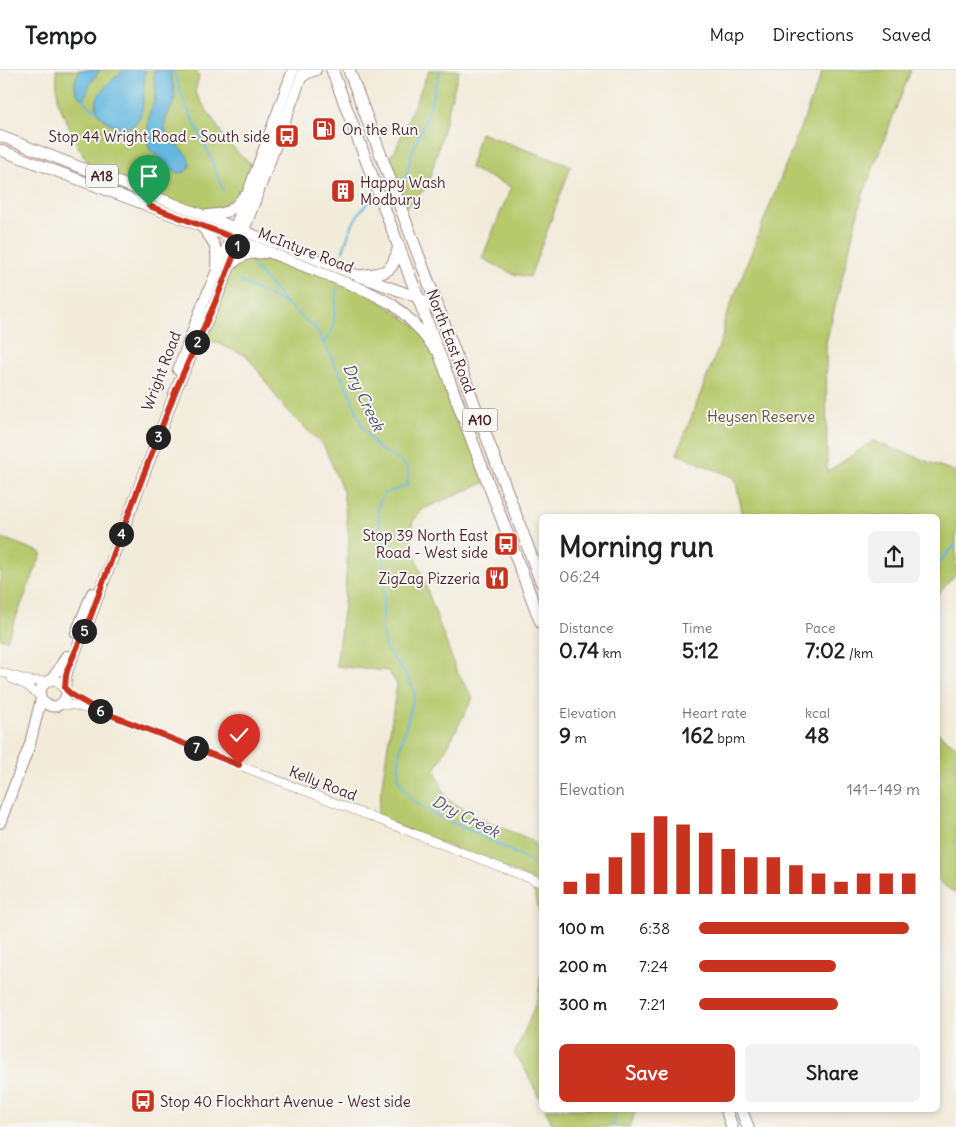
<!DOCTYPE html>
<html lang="en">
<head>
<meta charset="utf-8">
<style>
  body { margin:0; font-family:Delius,sans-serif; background:#f2f2f2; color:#202124; height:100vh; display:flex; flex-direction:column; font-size:19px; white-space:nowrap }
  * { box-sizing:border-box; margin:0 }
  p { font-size:16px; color:#757577 }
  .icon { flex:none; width:28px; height:28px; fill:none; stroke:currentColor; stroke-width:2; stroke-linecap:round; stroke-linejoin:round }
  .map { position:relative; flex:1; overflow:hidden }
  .details { position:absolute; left:539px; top:444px; width:401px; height:598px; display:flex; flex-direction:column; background:#fff; border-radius:8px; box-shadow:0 2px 8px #0003 }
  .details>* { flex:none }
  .pin { position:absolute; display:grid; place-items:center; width:42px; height:42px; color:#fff; margin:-51px -21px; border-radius:50% 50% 50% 0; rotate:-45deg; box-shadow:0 0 5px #0007 }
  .pin .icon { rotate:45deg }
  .km { position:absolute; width:25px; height:25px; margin:-12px; border-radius:50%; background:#222; color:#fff; font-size:14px; line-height:25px; text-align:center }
  .round { display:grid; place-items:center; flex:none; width:52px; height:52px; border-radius:8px; background:#f2f2f2 }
  .overview { display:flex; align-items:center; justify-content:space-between; height:85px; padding:0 20px }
  h1 { font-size:28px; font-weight:700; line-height:38px }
  .figures { display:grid; grid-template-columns:repeat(3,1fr); gap:8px; height:85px; padding:5px 20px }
  .figures div { display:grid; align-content:center }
  .figures b { font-size:21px; font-weight:700 }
  .figures small { font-size:14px; font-weight:400 }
  .figures p { font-size:14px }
  .chart { height:140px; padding:10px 20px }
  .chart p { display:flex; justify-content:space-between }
  .chart svg { width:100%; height:90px; margin-top:5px; stroke:#c8321e; stroke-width:6 }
  .action { display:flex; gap:10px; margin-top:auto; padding:10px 20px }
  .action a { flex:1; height:58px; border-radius:8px; background:#c8321e; color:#fff; font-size:20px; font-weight:700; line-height:58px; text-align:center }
  .action a+a { background:#f2f2f2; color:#202124 }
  ul { padding:0 20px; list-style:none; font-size:16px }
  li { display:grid; grid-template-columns:80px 60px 1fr; align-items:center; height:38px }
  li i { height:12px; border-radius:6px; background:#c8321e }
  header { display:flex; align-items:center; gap:30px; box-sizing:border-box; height:70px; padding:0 25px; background:#fff; border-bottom:1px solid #e0e0e0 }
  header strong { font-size:24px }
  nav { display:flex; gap:28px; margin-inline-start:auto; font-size:18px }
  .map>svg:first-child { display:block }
  .green { fill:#b6c96c; stroke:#80744c }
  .water { fill:#63b8df; stroke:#566c85 }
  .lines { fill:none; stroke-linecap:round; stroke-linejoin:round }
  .stream { stroke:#63b8df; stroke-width:2 }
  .minor-casing { stroke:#9e8582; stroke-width:9 }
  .major-casing { stroke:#9e8582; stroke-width:12 }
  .highway-casing { stroke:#9e8582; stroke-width:13 }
  .minor { stroke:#fff; stroke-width:8 }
  .major { stroke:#fff; stroke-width:10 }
  .highway { stroke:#fff; stroke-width:11 }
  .route-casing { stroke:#fff; stroke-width:10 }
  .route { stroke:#c8321e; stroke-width:6 }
  .labels { text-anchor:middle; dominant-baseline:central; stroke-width:4; stroke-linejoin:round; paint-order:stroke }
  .shield { fill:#f6f6f2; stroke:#7e6067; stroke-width:1 }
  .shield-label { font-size:14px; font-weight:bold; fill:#4a1f2b }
  .poi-label { font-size:15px; fill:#4a1f2b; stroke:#f6f6f2; text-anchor:start }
  .street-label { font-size:15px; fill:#4a1f2b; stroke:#f6f6f2 }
  .park-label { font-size:15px; fill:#6a523e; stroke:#f6f6f2 }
  .water-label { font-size:16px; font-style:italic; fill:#53556a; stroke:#f6f6f2 }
</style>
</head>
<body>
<header>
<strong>Tempo</strong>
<nav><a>Map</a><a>Directions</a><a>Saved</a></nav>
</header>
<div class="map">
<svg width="956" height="1057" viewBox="0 0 956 1057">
  <rect width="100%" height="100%" fill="#f6f6f2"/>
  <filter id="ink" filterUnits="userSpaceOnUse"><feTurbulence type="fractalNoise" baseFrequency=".02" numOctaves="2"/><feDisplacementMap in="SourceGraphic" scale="10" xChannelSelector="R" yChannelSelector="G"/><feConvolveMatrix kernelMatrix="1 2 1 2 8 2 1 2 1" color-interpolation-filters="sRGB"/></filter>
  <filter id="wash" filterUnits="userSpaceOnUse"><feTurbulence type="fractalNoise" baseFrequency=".0096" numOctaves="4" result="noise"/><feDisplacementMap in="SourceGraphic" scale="20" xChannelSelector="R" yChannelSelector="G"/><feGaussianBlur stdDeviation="1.12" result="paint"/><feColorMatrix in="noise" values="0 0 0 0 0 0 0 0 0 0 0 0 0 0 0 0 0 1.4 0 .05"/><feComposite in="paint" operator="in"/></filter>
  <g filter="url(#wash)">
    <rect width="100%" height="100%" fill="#f2ebda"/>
    <!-- green -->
    <path class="green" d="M56,0H195L199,6L195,22L228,73L253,96L239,132L203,145L95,103L77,75L58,32Z
      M429,0H459L428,116L402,141L384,93L395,81Z
      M823,0H911L862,127L826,273L827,402L873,371L956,402V504L938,524V446H743L735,408L677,384L724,263V252Z
      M480,63L571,96L530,207L513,204L482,188L511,117L470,98Z
      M268,182L359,217L415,255L441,286L488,411L423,439L413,451L410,464L419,497L456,600L473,628L435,700L446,728L481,750L530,769L541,781V846L533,819L532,809L377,748L397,614L388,601L336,596L344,534L349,469L343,421L324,376L287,341L247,286L200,266L234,192Z
      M0,467L42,483L7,570L0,568Z
      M938,663L956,676V824L938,811Z
      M541,906V1031L522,994L514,984C522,967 543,924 540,907Z
      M545,1039H636L630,1057H554Z"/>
    <!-- water -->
    <path class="water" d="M80,0H100L90,14L86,25L83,29L79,27C73,17 74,10 80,0Z
      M123,0H145C143,14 146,43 136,53C124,66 94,49 96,33C97,22 115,9 123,0Z
      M154,0H170C171,6 175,22 175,27C173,40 161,48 166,61C172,75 190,80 190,96L185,102L177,103L150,80L147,72L148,53L150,41L154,33L156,20L154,11Z"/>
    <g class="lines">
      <!-- stream -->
      <path class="stream" d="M173,0L185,34L208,81L223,120
        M83,29L88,35L97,41
        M397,113L406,107L412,82L427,46L440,0
        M343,181C349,161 356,140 374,128
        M253,196L288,235L316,259L349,321L363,358L378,378L403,393L408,400V415L384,424L377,438L384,478L385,513L382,558L385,577L405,603L415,623L400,679L398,709L412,730L435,745L485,767L534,794
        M239,211L286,234
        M324,273L333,259L337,218
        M938,494L956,474
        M613,1057L616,1039"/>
    </g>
  </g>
  <g filter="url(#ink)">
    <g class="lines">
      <defs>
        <path id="minor" d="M0,602L32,611H48
          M12,609L26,615L41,627
          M66,621C75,628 86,631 95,639L541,813
          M59,635H73L87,639H95"/>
        <path id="major" d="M302,7L308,3L316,0
          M0,66L359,206L419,228L430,234L440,245
          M0,80L231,167L367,221L392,234L403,243L418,258L435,279
          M207,145C225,144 232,142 243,127
          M202,157C213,170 218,177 216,195
          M231,195C242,184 250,183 265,183
          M178,300L200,241L235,157L293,0
          M76,563L92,523
          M51,610L59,599L66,586
          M65,619C52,595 27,626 48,635C55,639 64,634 66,626C67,622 66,621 65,618C65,611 66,605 68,598L90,548L177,317L214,235L240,171L304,0
          M0,753L30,674L41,629"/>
        <path id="highway" d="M332,0L541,553
          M349,0L541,512
          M359,206C387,203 392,204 399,176
          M726,1039L732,1057
          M741,1039L748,1057"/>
      </defs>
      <!-- minor casing -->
      <use href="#minor" class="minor-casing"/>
      <!-- major casing -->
      <use href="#major" class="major-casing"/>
      <!-- highway casing -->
      <use href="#highway" class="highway-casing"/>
      <!-- minor -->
      <use href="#minor" class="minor"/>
      <!-- major -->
      <use href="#major" class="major"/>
      <!-- highway -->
      <use href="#highway" class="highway"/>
    </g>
  </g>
  <g class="lines" filter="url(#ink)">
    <defs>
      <path id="route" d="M149,136L240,170L214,235L177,317L121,464L90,548L68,598L66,605L65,618C72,628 86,631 95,639L239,695"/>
    </defs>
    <!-- route casing -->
    <use href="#route" class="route-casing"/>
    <!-- route -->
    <use href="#route" class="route"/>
  </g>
  <!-- icons -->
  <defs>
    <symbol id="fuel-square" viewBox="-11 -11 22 22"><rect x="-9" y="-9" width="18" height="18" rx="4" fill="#c8321e" stroke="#f6f6f2"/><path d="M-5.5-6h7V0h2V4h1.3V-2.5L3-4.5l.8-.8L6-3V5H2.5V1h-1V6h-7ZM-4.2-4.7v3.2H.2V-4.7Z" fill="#fff"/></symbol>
    <symbol id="bus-square" viewBox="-11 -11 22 22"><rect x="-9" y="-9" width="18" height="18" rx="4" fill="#c8321e" stroke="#f6f6f2"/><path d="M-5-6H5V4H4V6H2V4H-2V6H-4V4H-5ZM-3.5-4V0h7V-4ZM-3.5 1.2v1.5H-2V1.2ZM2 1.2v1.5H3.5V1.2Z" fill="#fff"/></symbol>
    <symbol id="building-square" viewBox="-11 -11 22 22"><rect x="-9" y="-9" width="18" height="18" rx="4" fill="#c8321e" stroke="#f6f6f2"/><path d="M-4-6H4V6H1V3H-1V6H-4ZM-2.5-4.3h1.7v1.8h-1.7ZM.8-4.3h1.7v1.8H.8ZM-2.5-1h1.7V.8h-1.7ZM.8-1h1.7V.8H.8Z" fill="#fff"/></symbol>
    <symbol id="restaurant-square" viewBox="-11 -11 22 22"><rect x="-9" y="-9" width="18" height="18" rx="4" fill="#c8321e" stroke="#f6f6f2"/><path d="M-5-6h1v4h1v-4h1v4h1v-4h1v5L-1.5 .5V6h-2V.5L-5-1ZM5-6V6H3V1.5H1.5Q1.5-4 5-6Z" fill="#fff"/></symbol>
  </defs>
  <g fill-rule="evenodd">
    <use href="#fuel-square" x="310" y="45" width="28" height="28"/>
    <use href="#bus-square" x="273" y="52" width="28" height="28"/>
    <use href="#building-square" x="329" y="107" width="28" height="28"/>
    <use href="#bus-square" x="492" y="460" width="28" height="28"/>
    <use href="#restaurant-square" x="483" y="494" width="28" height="28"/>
    <use href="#bus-square" x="129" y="1017" width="28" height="28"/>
  </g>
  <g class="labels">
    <!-- shield labels -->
    <g class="shield">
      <rect x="86" y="94.5" width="32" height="23" rx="4"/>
      <rect x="462.5" y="338.5" width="35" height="23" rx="4"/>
    </g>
    <g class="shield-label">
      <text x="102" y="106">A18</text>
      <text x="480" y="350">A10</text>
    </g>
    <!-- poi labels -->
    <g class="poi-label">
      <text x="342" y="59">On the Run</text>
      <text x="270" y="66" text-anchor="end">Stop 44 Wright Road - South side</text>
      <text x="360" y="112">Happy Wash<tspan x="360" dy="17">Modbury</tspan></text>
      <text x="488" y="465" text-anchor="end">Stop 39 North East<tspan x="488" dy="17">Road - West side</tspan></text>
      <text x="480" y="508" text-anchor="end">ZigZag Pizzeria</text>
      <text x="160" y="1031">Stop 40 Flockhart Avenue - West side</text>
    </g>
    <!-- street labels -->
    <g class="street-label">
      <text transform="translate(306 180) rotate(21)">McIntyre Road</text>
      <text transform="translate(451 271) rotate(69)">North East Road</text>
      <text transform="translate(161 301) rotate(-69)">Wright Road</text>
      <text transform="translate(323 713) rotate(21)">Kelly Road</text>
    </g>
    <!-- park labels -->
    <g class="park-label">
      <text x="761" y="346">Heysen Reserve</text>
    </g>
    <!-- water labels -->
    <g class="water-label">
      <text transform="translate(364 327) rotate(64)">Dry Creek</text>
      <text transform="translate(466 746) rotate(27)">Dry Creek</text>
    </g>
  </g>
</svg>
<div class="pin" style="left:149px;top:136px;background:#1e9e55"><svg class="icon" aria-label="arrive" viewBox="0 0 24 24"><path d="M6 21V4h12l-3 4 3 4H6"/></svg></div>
<div class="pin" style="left:239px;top:695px;background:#d93025"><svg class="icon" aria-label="check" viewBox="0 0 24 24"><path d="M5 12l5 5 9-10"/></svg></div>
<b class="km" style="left:237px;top:176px">1</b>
<b class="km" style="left:197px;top:272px">2</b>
<b class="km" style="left:158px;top:367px">3</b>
<b class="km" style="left:121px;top:464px">4</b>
<b class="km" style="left:84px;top:561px">5</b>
<b class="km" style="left:100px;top:641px">6</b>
<b class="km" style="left:196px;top:678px">7</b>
<section class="details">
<div class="overview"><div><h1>Morning run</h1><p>06:24</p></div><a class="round"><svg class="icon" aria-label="share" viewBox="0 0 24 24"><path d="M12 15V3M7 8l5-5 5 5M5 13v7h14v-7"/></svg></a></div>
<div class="figures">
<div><p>Distance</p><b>0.74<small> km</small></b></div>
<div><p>Time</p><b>5:12</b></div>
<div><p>Pace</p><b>7:02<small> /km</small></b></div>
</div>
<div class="figures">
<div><p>Elevation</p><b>9<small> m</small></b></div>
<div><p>Heart rate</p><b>162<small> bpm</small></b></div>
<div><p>kcal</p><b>48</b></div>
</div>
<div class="chart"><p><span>Elevation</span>141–149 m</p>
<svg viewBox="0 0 160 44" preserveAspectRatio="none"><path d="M5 44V38M15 44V34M25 44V26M35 44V14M45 44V6M55 44V10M65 44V14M75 44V22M85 44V26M95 44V26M105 44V30M115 44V34M125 44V38M135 44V34M145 44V34M155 44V34"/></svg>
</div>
<ul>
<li><b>100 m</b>6:38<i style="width:95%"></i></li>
<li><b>200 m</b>7:24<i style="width:62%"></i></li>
<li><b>300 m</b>7:21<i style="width:63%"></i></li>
</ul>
<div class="action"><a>Save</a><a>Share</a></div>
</section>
</div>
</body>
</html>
